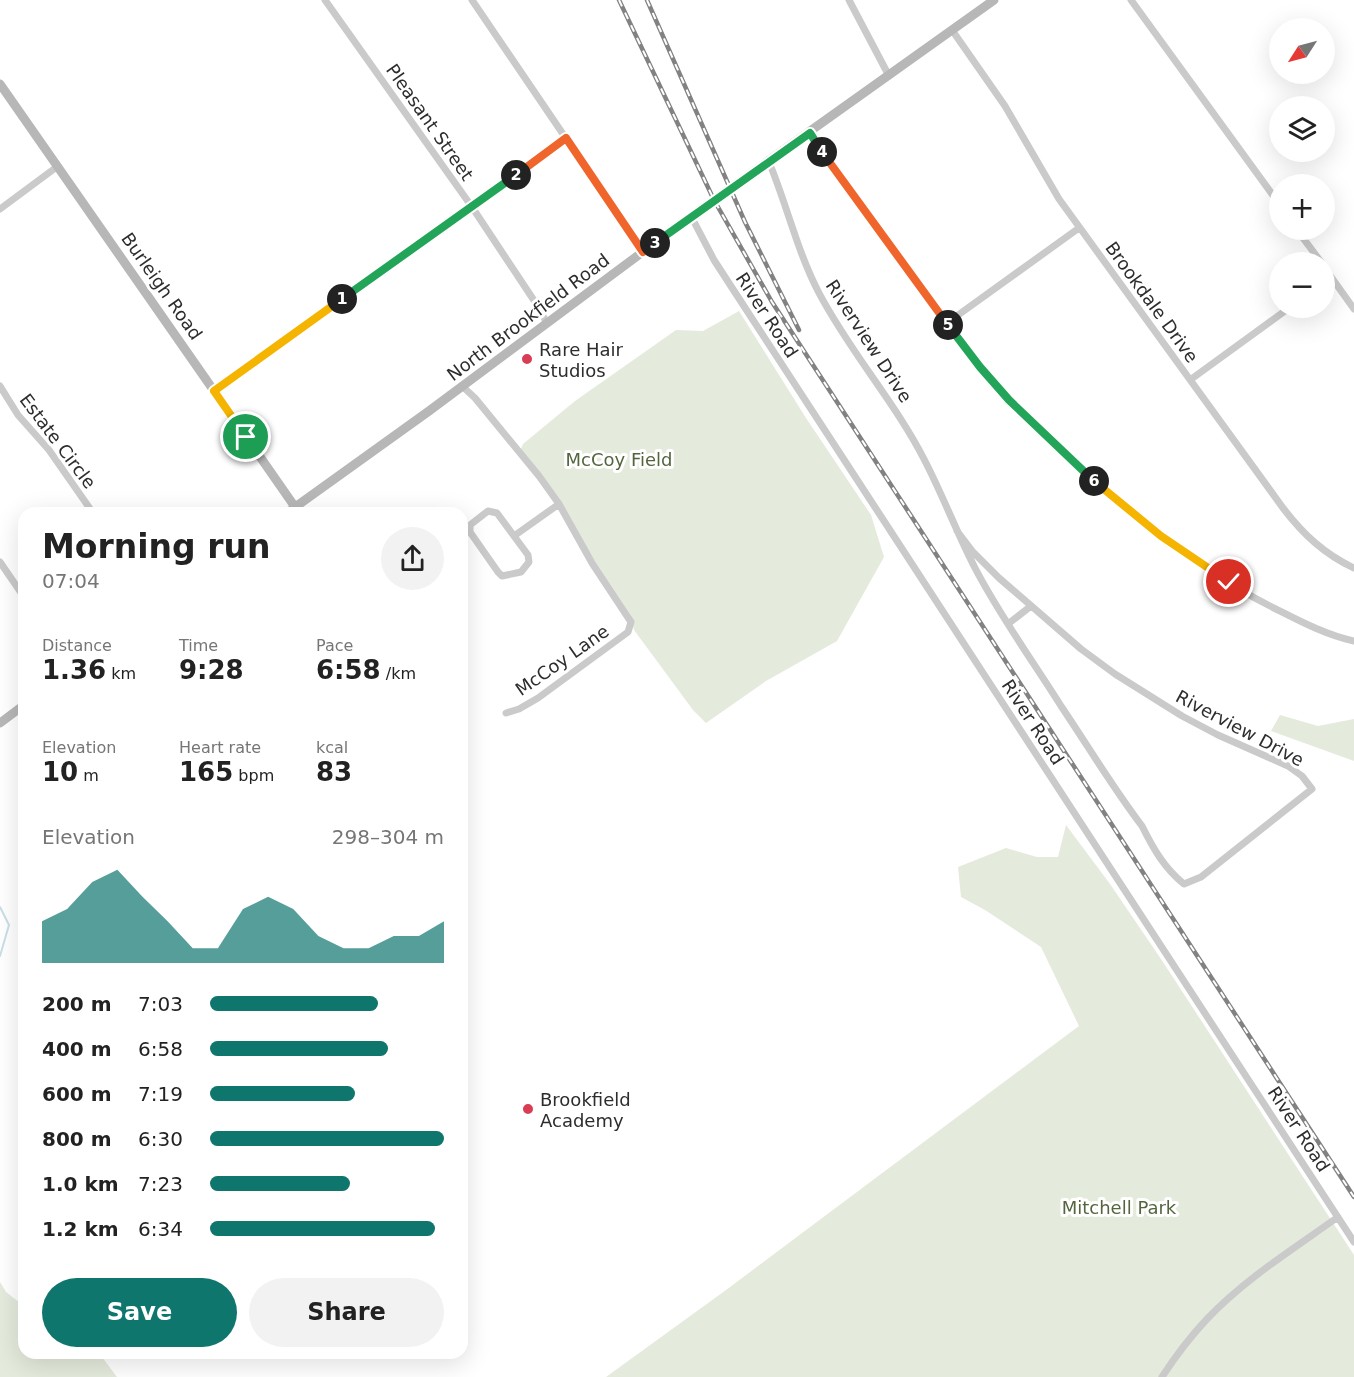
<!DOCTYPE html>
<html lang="en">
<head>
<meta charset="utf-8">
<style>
  body { margin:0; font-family:"DejaVu Sans",sans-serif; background:#f2f2f2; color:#222; height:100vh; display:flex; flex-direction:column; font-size:22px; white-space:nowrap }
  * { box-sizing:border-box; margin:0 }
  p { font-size:20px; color:#767676 }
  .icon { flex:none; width:33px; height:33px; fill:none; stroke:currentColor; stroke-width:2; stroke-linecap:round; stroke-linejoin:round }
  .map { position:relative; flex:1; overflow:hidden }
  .sheet { position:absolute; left:18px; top:507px; width:450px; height:852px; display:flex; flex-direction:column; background:#fff; border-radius:18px; box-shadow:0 6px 24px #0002 }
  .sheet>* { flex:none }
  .needle { width:39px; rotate:234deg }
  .buttons { position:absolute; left:1269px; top:18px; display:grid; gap:12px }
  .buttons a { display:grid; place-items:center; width:66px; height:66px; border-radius:50%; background:#fff; box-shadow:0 6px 24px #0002; font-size:30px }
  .pin { position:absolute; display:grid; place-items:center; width:51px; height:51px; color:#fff; margin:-26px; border:3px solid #fff; border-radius:50%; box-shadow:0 2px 6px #0007 }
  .km { position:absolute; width:30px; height:30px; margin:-15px; border-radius:50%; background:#222; color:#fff; font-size:16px; line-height:30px; text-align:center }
  .round { display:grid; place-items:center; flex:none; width:63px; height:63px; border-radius:32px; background:#f2f2f2 }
  .headline { display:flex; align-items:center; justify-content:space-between; height:102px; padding:0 24px }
  h1 { font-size:33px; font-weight:700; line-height:45px }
  .stats { display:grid; grid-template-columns:repeat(3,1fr); gap:9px; height:102px; padding:6px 24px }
  .stats div { display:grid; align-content:center }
  .stats b { font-size:26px; font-weight:700 }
  .stats small { font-size:16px; font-weight:400 }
  .stats p { font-size:16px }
  .chart { height:168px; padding:12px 24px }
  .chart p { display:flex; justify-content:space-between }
  .chart svg { width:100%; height:108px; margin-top:6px; fill:#0f766e; opacity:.7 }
  .primary-button { display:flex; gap:12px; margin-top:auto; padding:12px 24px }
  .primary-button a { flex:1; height:69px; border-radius:36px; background:#0f766e; color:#fff; font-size:24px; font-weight:700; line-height:69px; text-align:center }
  .primary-button a+a { background:#f2f2f2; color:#222 }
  ul { padding:0 24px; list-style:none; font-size:20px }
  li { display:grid; grid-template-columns:96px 72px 1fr; align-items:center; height:45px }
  li i { height:15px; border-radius:8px; background:#0f766e }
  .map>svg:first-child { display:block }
  .green { fill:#e4eadc }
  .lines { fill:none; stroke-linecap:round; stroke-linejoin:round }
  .stream { stroke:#c9dfe8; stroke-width:2 }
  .street { stroke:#cacaca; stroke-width:7 }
  .secondary { stroke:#b7b7b7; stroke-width:9 }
  .rail-casing { stroke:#828282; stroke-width:4.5 }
  .rail { stroke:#fff; stroke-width:2; stroke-dasharray:7; stroke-linecap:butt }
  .split-1-casing { stroke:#fff; stroke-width:12 }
  .split-2-casing { stroke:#fff; stroke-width:12 }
  .split-3-casing { stroke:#fff; stroke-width:12 }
  .split-4-casing { stroke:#fff; stroke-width:12 }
  .split-5-casing { stroke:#fff; stroke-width:12 }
  .split-6-casing { stroke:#fff; stroke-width:12 }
  .split-7-casing { stroke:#fff; stroke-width:12 }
  .split-1 { stroke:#f5b400; stroke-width:8 }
  .split-2 { stroke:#22a559; stroke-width:8 }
  .split-3 { stroke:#f0652b; stroke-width:8 }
  .split-4 { stroke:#22a559; stroke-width:8 }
  .split-5 { stroke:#f0652b; stroke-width:8 }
  .split-6 { stroke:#22a559; stroke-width:8 }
  .split-7 { stroke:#f5b400; stroke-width:8 }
  .poi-dot { fill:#d73d54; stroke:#fff; stroke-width:2 }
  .labels { text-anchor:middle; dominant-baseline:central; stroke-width:6; stroke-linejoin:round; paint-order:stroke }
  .street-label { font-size:18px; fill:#2d2d2d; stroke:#fff }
  .poi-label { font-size:18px; fill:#2d2d2d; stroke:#fff; text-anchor:start }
  .park-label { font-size:18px; fill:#54653e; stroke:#fff }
</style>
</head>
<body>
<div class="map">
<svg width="1354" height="1377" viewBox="0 0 1354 1377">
  <rect width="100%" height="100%" fill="#fff"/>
  <!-- green -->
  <path class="green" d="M739,311L806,418L871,515L884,557L837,641L766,681L706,723L693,710L634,630L630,614L521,449L523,444L575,401L676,330L703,331Z
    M1280,715L1318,726L1354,719V761L1271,731Z
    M1066,825L1110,884L1163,962L1354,1255V1377H606L726,1290L1079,1026L1041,947L985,910L961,897L958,867L1006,848L1037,857H1058Z
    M0,1282L6,1292L24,1306V1353H99L117,1377H0Z"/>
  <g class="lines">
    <!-- stream -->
    <path class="stream" d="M0,907L9,925L0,956"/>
    <!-- street -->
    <path class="street" d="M325,0L472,207L535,302L547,323
      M472,0L643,252
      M849,0L889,76
      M1131,0L1280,205
      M952,30L1005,106L1059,199L1283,508C1303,534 1324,554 1354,568
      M810,133C834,173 864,209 892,247C924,291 954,337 989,378C1015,408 1044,435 1073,461C1133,516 1197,569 1270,606C1296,619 1325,635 1354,641
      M769,162C787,205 797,251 819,293C850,352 895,402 925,461C943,496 957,533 975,568C1000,616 1032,660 1061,706C1088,746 1113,788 1142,826C1153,848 1164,868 1184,884L1201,877L1312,789L1302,776L1288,766L1218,735L1182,716L1115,674L1081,649L999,578L973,552L957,531
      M0,209L58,166
      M691,216L714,260L738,297L1354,1242
      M1297,230L1321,262
      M1324,267L1354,309
      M947,323L1079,228
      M1190,380L1289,308
      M0,386L18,415L49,450L93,513
      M462,386L475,398L539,476L559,504L592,563L631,622L628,632L538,698L519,709L506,713
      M214,391L566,138
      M488,511L497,513L528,555L529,562L521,572L502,576L498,572L470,532V525Z
      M514,536L559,504
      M0,562L24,597
      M1008,624L1031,606
      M1162,1377C1175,1357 1190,1337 1207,1319C1245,1279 1293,1249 1338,1217"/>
    <!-- secondary -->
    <path class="secondary" d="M0,84L295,507
      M287,513L429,411L691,216L994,0
      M0,723L24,705"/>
    <defs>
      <path id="rail" d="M619,0L714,200L772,302L1354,1197
        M647,0L745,222L799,330"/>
    </defs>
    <!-- rail casing -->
    <use href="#rail" class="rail-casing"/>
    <!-- rail -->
    <use href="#rail" class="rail"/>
  </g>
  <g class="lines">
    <defs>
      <path id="split-1" d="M246,437L214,391L342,299"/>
      <path id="split-2" d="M342,299L516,175"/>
      <path id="split-3" d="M516,175L566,138L643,252L655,243"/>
      <path id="split-4" d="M655,243L810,133L822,152"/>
      <path id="split-5" d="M822,152L948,325"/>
      <path id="split-6" d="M948,325L980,367L1009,400L1094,481"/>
      <path id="split-7" d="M1094,481L1161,536L1229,582"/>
    </defs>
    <!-- split-1 casing -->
    <use href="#split-1" class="split-1-casing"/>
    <!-- split-2 casing -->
    <use href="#split-2" class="split-2-casing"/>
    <!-- split-3 casing -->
    <use href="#split-3" class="split-3-casing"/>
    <!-- split-4 casing -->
    <use href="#split-4" class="split-4-casing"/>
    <!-- split-5 casing -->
    <use href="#split-5" class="split-5-casing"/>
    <!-- split-6 casing -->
    <use href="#split-6" class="split-6-casing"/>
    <!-- split-7 casing -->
    <use href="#split-7" class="split-7-casing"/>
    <!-- split-1 -->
    <use href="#split-1" class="split-1"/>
    <!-- split-2 -->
    <use href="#split-2" class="split-2"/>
    <!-- split-3 -->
    <use href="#split-3" class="split-3"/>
    <!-- split-4 -->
    <use href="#split-4" class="split-4"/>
    <!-- split-5 -->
    <use href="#split-5" class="split-5"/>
    <!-- split-6 -->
    <use href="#split-6" class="split-6"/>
    <!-- split-7 -->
    <use href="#split-7" class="split-7"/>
  </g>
  <!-- markers -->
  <g class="poi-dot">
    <circle cx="527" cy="359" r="6"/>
    <circle cx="528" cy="1109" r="6"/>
  </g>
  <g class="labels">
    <!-- street labels -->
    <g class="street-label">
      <text transform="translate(430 122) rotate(55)">Pleasant Street</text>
      <text transform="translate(162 286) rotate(55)">Burleigh Road</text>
      <text transform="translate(1152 302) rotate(54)">Brookdale Drive</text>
      <text transform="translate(767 315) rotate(57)">River Road</text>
      <text transform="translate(528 317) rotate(-37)">North Brookfield Road</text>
      <text transform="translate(869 341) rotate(57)">Riverview Drive</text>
      <text transform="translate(58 441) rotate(53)">Estate Circle</text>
      <text transform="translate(562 660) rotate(-35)">McCoy Lane</text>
      <text transform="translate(1033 722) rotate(57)">River Road</text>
      <text transform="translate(1240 728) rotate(28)">Riverview Drive</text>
      <text transform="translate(1299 1129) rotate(57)">River Road</text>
    </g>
    <!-- poi labels -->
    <g class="poi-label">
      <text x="539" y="349">Rare Hair<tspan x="539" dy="21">Studios</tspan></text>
      <text x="540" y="1099">Brookfield<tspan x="540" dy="21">Academy</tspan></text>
    </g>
    <!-- park labels -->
    <g class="park-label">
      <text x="619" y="459">McCoy Field</text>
      <text x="1119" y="1207">Mitchell Park</text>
    </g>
  </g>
</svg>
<div class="buttons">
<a><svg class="needle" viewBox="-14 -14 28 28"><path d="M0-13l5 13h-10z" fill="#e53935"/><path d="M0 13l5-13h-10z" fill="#767676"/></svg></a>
<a><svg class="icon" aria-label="layers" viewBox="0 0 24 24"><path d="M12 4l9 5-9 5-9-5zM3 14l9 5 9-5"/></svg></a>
<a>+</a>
<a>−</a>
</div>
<div class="pin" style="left:246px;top:437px;background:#1e9e55"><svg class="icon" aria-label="arrive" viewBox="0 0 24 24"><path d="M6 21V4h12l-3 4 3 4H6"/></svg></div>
<div class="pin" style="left:1229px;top:582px;background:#d93025"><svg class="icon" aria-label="check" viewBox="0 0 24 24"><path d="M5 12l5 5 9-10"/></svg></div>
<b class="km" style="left:342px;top:299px">1</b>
<b class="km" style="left:516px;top:175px">2</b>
<b class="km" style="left:655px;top:243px">3</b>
<b class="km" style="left:822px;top:152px">4</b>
<b class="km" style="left:948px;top:325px">5</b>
<b class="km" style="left:1094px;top:481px">6</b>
<section class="sheet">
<div class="headline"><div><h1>Morning run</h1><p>07:04</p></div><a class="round"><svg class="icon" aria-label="share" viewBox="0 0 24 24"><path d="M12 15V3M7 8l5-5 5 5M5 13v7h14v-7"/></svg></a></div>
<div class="stats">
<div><p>Distance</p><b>1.36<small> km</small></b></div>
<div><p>Time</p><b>9:28</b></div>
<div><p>Pace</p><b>6:58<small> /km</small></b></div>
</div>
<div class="stats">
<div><p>Elevation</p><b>10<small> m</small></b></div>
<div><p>Heart rate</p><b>165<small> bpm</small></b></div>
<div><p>kcal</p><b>83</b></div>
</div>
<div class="chart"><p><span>Elevation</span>298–304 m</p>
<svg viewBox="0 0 160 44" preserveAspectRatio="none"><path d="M0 44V27L10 22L20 11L30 6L40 17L50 27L60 38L70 38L80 22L90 17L100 22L110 33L120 38L130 38L140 33L150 33L160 27V44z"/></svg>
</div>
<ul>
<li><b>200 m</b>7:03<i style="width:72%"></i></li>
<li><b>400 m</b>6:58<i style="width:76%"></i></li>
<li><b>600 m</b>7:19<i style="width:62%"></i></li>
<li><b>800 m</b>6:30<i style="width:100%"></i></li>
<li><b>1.0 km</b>7:23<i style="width:60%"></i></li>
<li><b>1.2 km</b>6:34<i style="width:96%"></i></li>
</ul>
<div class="primary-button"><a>Save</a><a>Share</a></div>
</section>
</div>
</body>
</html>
